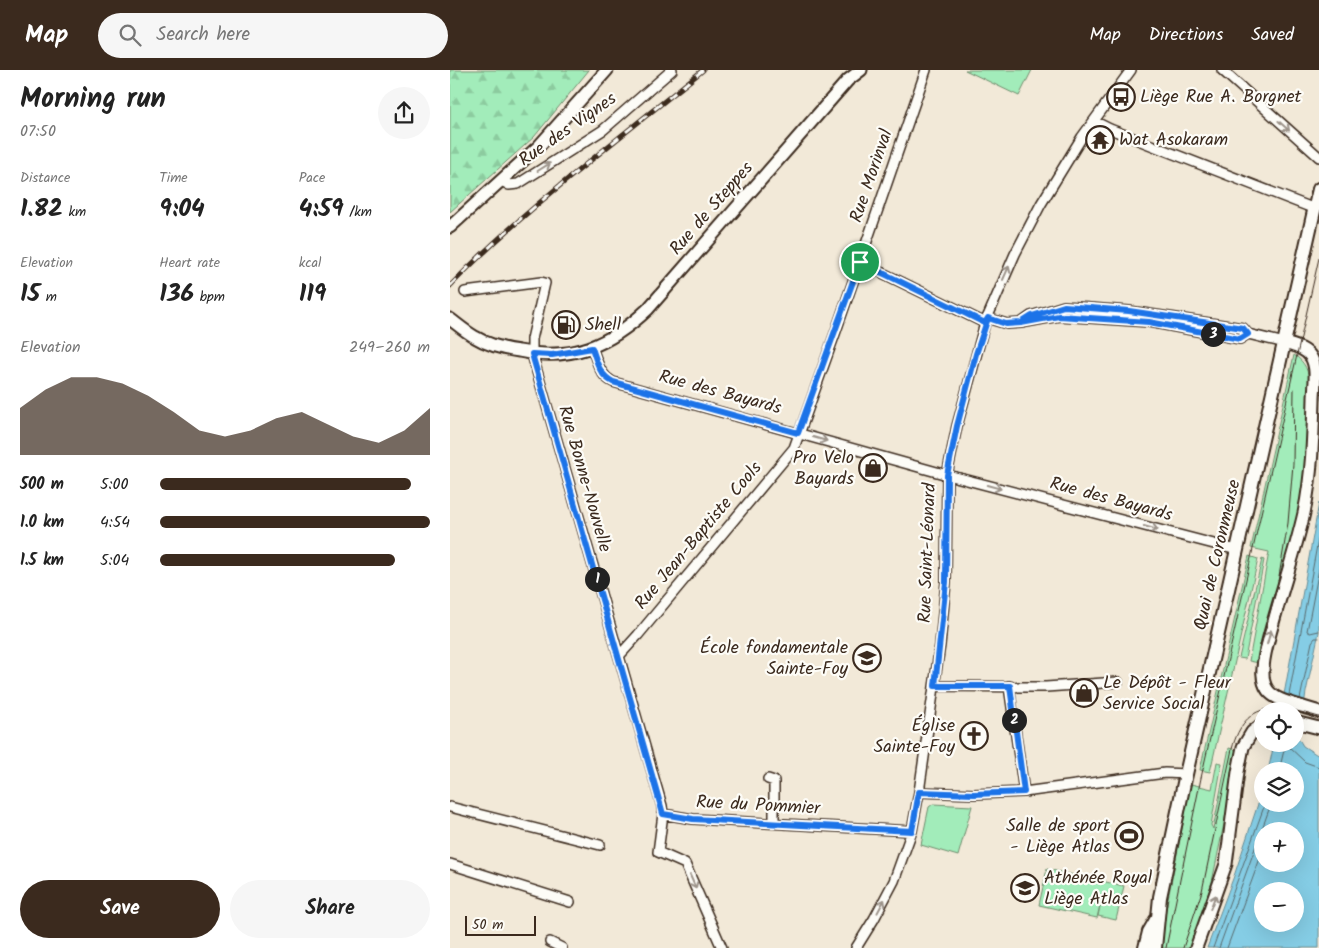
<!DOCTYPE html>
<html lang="en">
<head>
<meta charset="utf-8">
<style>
  body { margin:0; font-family:Kalam,sans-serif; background:#f6f6f6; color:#222; height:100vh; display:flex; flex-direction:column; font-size:19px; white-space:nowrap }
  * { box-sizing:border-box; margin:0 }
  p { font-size:16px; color:#767676 }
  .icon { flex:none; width:28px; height:28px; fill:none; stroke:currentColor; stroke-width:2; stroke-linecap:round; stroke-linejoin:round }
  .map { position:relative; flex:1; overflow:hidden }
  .side { display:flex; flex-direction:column; background:#fff; width:450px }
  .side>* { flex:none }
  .controls { position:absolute; left:804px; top:632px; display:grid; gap:10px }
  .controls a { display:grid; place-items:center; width:50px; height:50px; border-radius:50%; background:#fff; box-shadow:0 5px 20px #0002; font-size:25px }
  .scale { position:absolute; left:15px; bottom:12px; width:71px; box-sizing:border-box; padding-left:5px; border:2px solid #3b2a1e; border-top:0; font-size:14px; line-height:18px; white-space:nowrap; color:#3b2a1e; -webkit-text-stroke:4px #fdfcf7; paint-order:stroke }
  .pin { position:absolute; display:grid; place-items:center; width:42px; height:42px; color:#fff; margin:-21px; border:2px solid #fff; border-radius:50%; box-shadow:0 1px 5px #0007 }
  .km { position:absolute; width:25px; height:25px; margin:-12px; border-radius:50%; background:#222; color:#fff; font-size:14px; line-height:25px; text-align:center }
  .round { display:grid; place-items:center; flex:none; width:52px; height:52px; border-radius:26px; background:#f6f6f6 }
  .headline { display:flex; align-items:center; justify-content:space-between; height:85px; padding:0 20px }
  h1 { font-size:28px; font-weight:800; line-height:38px }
  .metrics { display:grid; grid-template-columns:repeat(3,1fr); gap:8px; height:85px; padding:5px 20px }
  .metrics div { display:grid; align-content:center }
  .metrics b { font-size:25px; font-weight:800 }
  .metrics small { font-size:14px; font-weight:400 }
  .metrics p { font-size:14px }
  .chart { height:140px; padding:10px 20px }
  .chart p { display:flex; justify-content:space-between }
  .chart svg { width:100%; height:90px; margin-top:5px; fill:#3b2a1e; opacity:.7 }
  .button { display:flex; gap:10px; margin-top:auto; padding:10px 20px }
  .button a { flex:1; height:58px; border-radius:30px; background:#3b2a1e; color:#fff; font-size:20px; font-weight:800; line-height:58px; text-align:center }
  .button a+a { background:#f6f6f6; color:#222 }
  ul { padding:0 20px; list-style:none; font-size:16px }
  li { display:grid; grid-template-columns:80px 60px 1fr; align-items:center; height:38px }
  li i { height:12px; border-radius:6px; background:#3b2a1e }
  header { display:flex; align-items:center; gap:30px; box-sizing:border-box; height:70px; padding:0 25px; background:#3b2a1e; color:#fff }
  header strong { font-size:24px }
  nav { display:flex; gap:28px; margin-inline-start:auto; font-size:18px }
  .search { width:350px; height:45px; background:#f6f6f6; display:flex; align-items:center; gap:12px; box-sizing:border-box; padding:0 18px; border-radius:28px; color:#767676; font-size:19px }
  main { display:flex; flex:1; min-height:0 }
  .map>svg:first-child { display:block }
  .green { fill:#a2ecba; stroke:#6e8b6c }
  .forest { fill:url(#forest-firs); stroke:#6e8b6c }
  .water { fill:#85cde5; stroke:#678c95; fill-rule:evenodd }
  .pier { fill:#f2e9d8 }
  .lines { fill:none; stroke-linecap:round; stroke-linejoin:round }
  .shore { stroke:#596b6e; stroke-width:1 }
  .minor-casing { stroke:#3b2a1e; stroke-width:12 }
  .tertiary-casing { stroke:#3b2a1e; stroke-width:15 }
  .secondary-casing { stroke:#3b2a1e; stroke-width:16 }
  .minor { stroke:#fdfcf7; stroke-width:9 }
  .tertiary { stroke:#fdfcf7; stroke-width:11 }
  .secondary { stroke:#fdfcf7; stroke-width:12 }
  .tram { stroke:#3b2a1e; stroke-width:1 }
  .rail-casing { stroke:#3b2a1e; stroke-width:5 }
  .rail { stroke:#fdfcf7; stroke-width:3; stroke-dasharray:9; stroke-linecap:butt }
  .oneway { stroke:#9c938a }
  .route-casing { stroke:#fff; stroke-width:10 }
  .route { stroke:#1a73e8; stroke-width:6 }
  .labels { text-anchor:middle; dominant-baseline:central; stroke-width:4.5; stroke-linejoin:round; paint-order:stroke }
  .poi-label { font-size:18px; fill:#3b2a1e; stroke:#fdfcf7; text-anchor:start }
  .street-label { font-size:18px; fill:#3b2a1e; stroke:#fdfcf7 }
</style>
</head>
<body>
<header>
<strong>Map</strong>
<div class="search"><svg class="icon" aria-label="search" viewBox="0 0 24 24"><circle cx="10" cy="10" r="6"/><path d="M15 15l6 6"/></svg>Search here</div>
<nav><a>Map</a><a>Directions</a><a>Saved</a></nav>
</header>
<main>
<section class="side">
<div class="headline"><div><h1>Morning run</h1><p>07:50</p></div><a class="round"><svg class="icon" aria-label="share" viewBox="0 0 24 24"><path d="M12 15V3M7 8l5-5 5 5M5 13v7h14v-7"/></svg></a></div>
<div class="metrics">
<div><p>Distance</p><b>1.82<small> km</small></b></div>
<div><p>Time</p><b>9:04</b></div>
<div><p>Pace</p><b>4:59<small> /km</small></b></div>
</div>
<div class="metrics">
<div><p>Elevation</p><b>15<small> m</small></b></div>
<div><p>Heart rate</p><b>136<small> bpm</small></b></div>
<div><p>kcal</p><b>119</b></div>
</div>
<div class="chart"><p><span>Elevation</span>249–260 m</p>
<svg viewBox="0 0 160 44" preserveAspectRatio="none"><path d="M0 44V21L10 12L20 6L30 6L40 9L50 15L60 23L70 32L80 35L90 32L100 26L110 23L120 29L130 35L140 38L150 32L160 21V44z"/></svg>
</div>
<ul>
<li><b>500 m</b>5:00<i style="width:93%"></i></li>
<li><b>1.0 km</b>4:54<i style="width:100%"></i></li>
<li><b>1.5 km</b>5:04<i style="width:87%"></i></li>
</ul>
<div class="button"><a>Save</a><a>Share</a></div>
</section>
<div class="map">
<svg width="869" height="878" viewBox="0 0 869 878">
  <defs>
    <pattern id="forest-firs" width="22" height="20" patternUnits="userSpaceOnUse" patternTransform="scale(1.25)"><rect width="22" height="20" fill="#a2ecba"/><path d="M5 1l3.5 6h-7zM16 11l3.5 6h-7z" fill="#8ccb9f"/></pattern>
  </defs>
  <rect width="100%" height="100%" fill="#f2e9d8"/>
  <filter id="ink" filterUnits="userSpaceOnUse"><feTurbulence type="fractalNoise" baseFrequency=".02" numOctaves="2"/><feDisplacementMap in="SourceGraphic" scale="10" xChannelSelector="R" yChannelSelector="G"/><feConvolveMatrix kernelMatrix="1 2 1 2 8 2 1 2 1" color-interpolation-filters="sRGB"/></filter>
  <g filter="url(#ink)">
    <!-- green -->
    <path class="green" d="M515,0H582L569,26Z
      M844,285C866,298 859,327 858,348C857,377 856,406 851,435C840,488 823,541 809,593L799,591L819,482L801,478Z
      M799,486L808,489L760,702L750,700Z
      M812,489L814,490L795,589L789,588Z
      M779,678L789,681L762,812L741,878H708L741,714L762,719L767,692L772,693L761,755L763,759Z
      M483,734L522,736L508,786L471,775L479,737Z
      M597,799L674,816L666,850L648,846L653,822L647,848L589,835Z"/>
    <!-- forest -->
    <path class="forest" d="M0,0H139L84,67L0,142Z"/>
    <!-- water -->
    <path class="water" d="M869,433V562L856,622L849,669L853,676L869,686V878H757L784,806L812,722V734H845V701H818L824,674H845V641H831ZM812,761H845V794H812ZM812,821H845V854H812Z"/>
    <!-- pier -->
    <path class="pier" d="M831,623L857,632L852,662H849L855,674L865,682L854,675L848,668L845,661V641H828Z"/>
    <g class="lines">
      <!-- shore -->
      <path class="shore" d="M869,499L857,561L860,563L869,561
        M839,625L869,465
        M850,629L862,572L865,568H869
        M829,701L835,676L837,675L855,692L869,697
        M763,878L815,734
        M769,878L821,734
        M777,878L812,783"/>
      <defs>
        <path id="minor" d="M772,0L869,87
          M644,51L660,59L865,139
          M52,111L59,115L68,114L153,60L222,0
          M410,192L535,253
          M15,222L91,212L95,213L82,269V284L212,736L213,744L208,782L235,794L272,878
          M537,248L557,254L571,253L609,246L699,252L790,269L798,264
          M571,253L581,246L614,236L679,241L793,258L798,264L835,273
          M142,278C148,292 149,305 163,312L494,404L787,480
          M169,586L188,565L344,378L386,261L476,0
          M485,616L596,617L668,612
          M559,616L574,722
          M318,709L324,711V753
          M469,722L524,724L574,722L715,703L736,704
          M0,737L150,775
          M213,744L243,749L462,761
          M0,794L120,832
          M100,872L112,878
          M406,878L424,849L444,811L462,761L469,722L490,575L496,512L497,405L507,356L535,253L565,184L591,134L632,67L681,0"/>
        <path id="tertiary" d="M0,157L89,76L157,0
          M0,249C8,255 16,262 25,267C38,275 54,279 69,281C122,292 160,275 198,239L398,10L411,0
          M835,273C844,276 855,278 861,287C868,299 864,316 864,329C863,367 862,405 854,443C844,487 828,531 817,575C803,631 825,627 869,642
          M845,652L869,658
          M746,878L776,794L788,702L793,677L802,662L812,654"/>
        <path id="secondary" d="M695,878L699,862L706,850
          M705,878L710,827L734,713L869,119"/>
      </defs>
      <!-- minor casing -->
      <use href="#minor" class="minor-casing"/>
      <!-- tertiary casing -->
      <use href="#tertiary" class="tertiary-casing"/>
      <!-- secondary casing -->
      <use href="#secondary" class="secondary-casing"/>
      <!-- minor -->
      <use href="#minor" class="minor"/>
      <!-- tertiary -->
      <use href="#tertiary" class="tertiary"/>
      <!-- secondary -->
      <use href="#secondary" class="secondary"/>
      <!-- tram -->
      <path class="tram" d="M835,638L821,632L814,626L808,615L806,602L808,587L827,518L838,453L843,394L844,319
        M716,878L751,708L869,188
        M733,878L752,821L782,679C796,628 828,635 869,647"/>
      <defs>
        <path id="rail" d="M0,216C76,137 169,69 253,0"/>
      </defs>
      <!-- rail casing -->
      <use href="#rail" class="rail-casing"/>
      <!-- rail -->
      <use href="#rail" class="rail"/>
    </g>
    <!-- one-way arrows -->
    <defs><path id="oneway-shaft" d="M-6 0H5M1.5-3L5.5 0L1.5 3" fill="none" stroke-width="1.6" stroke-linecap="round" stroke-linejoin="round" transform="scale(1.25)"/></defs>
    <g class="oneway">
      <use href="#oneway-shaft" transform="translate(834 56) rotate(42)"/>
      <use href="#oneway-shaft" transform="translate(94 97) rotate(-32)"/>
      <use href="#oneway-shaft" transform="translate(556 203) rotate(-66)"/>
      <use href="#oneway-shaft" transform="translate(370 369) rotate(16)"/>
      <use href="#oneway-shaft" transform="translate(544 417) rotate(15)"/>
      <use href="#oneway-shaft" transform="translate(701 458) rotate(15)"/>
      <use href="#oneway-shaft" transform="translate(819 567) rotate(-75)"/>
      <use href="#oneway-shaft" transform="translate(243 812) rotate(66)"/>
      <use href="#oneway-shaft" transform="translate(763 832) rotate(-69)"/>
      <use href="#oneway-shaft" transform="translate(431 836) rotate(-62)"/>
    </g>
  </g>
  <g class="lines" filter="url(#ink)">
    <defs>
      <path id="route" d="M410,192L348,363L163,312C149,305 147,292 142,278L102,285L82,284L213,744L243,749L462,761L469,722L524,724L574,722L560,616H485L496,512L497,405L507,356L526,284L538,248L556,254L571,253L609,246L699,252L790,269L798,264L793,258L679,241L614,236L582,246L571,253L556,254L538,248L535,253L410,192"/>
    </defs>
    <!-- route casing -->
    <use href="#route" class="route-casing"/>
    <!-- route -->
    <use href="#route" class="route"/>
  </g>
  <!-- icons -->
  <defs>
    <symbol id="bus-ring" viewBox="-11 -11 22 22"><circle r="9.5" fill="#fdfcf7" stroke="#3b2a1e" stroke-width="1.5"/><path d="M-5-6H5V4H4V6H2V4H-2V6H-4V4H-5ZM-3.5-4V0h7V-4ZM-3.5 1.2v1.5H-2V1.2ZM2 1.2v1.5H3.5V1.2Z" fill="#3b2a1e"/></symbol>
    <symbol id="temple-ring" viewBox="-11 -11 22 22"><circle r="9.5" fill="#fdfcf7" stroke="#3b2a1e" stroke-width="1.5"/><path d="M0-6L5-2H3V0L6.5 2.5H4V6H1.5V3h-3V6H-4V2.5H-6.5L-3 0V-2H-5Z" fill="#3b2a1e"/></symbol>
    <symbol id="fuel-ring" viewBox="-11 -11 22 22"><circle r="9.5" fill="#fdfcf7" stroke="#3b2a1e" stroke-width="1.5"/><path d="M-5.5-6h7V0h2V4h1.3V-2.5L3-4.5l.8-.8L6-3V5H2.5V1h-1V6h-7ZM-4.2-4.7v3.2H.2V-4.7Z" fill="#3b2a1e"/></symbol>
    <symbol id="shop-ring" viewBox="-11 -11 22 22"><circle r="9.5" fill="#fdfcf7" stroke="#3b2a1e" stroke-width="1.5"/><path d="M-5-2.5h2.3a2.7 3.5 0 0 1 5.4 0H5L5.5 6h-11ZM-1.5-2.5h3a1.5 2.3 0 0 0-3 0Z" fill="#3b2a1e"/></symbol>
    <symbol id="school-ring" viewBox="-11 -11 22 22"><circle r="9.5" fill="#fdfcf7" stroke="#3b2a1e" stroke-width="1.5"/><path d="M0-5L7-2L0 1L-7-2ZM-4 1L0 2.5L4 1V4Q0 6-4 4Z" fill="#3b2a1e"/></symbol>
    <symbol id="church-ring" viewBox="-11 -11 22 22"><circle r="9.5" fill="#fdfcf7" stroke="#3b2a1e" stroke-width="1.5"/><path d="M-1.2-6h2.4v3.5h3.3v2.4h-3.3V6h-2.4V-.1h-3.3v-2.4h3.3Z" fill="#3b2a1e"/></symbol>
    <symbol id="stadium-ring" viewBox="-11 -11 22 22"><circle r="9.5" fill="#fdfcf7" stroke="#3b2a1e" stroke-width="1.5"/><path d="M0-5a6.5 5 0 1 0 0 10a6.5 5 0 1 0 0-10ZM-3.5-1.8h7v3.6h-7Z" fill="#3b2a1e"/></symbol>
  </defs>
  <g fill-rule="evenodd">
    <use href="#bus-ring" x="655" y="11" width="32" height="32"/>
    <use href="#temple-ring" x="634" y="54" width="32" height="32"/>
    <use href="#fuel-ring" x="100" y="239" width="32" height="32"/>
    <use href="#shop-ring" x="407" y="382" width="32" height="32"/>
    <use href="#school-ring" x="401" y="572" width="32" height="32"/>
    <use href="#shop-ring" x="618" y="607" width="32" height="32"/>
    <use href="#church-ring" x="508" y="650" width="32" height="32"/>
    <use href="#stadium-ring" x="663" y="750" width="32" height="32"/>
    <use href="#school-ring" x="559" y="802" width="32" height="32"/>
  </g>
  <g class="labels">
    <!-- poi labels -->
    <g class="poi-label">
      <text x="690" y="27">Liège Rue A. Borgnet</text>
      <text x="669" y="70">Wat Asokaram</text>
      <text x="135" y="255">Shell</text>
      <text x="404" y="388" text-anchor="end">Pro Velo<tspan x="404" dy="21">Bayards</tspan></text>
      <text x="398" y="578" text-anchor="end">École fondamentale<tspan x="398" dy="21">Sainte-Foy</tspan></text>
      <text x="653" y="613">Le Dépôt - Fleur<tspan x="653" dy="21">Service Social</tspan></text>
      <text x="505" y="656" text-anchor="end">Église<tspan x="505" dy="21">Sainte-Foy</tspan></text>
      <text x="660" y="756" text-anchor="end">Salle de sport<tspan x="660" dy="21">- Liège Atlas</tspan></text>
      <text x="594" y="808">Athénée Royal<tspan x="594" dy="21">Liège Atlas</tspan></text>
    </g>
    <!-- street labels -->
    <g class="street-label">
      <text transform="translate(118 60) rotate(-35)">Rue des Vignes</text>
      <text transform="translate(422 106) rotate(-71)">Rue Morinval</text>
      <text transform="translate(262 139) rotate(-49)">Rue de Steppes</text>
      <text transform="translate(270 323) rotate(15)">Rue des Bayards</text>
      <text transform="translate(134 409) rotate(74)">Rue Bonne-Nouvelle</text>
      <text transform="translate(661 430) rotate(15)">Rue des Bayards</text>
      <text transform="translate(249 466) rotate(-50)">Rue Jean-Baptiste Cools</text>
      <text transform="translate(478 483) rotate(-88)">Rue Saint-Léonard</text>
      <text transform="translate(768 485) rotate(-77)">Quai de Coronmeuse</text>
      <text transform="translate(308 736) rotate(3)">Rue du Pommier</text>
    </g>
  </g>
</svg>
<div class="controls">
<a><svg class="icon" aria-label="locate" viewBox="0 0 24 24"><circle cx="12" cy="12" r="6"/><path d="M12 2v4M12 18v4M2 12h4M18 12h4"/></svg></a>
<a><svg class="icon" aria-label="layers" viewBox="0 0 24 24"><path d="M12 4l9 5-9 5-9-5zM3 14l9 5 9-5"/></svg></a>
<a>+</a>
<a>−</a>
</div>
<div class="scale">50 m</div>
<div class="pin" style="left:410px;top:192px;background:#1e9e55"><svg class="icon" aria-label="arrive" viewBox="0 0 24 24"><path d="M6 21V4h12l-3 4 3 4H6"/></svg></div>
<b class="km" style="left:147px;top:509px">1</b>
<b class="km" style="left:564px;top:650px">2</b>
<b class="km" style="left:763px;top:264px">3</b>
</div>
</main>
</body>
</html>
